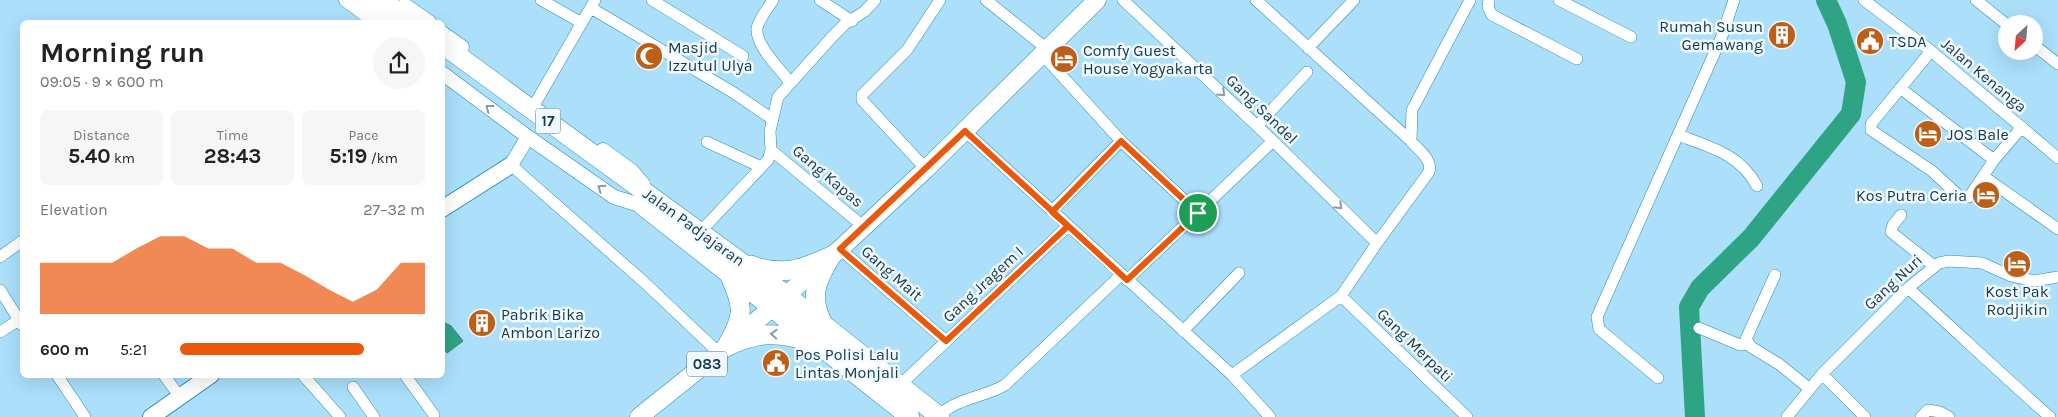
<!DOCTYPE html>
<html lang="en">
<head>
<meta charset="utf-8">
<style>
  body { margin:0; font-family:Karla,sans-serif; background:#f6f6f6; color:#222; height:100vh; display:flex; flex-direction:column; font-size:19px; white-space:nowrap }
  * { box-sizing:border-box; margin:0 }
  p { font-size:16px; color:#767676 }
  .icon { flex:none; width:28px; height:28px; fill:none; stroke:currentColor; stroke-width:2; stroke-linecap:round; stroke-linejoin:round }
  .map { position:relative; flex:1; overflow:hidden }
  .panel { position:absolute; left:20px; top:20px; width:425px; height:358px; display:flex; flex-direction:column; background:#fff; border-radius:8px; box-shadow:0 5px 20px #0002 }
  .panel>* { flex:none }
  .needle { width:32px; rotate:206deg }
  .fabs { position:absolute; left:1998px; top:15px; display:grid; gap:10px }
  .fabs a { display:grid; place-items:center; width:45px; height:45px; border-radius:50%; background:#fff; box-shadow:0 5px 20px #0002; font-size:25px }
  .pin { position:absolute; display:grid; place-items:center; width:42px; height:42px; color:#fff; margin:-21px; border:2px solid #fff; border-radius:50%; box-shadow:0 1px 5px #0007 }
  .round { display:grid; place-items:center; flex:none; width:52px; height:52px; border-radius:26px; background:#f6f6f6 }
  .summary { display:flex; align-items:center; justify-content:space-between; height:85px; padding:0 20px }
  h1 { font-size:28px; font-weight:700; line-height:38px }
  .stats { display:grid; grid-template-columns:repeat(3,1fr); gap:8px; height:85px; padding:5px 20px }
  .stats div { display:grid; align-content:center; border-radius:8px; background:#f6f6f6; text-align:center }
  .stats b { font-size:21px; font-weight:700 }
  .stats small { font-size:14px; font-weight:400 }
  .stats p { font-size:14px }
  .chart { height:140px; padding:10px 20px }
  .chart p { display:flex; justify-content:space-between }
  .chart svg { width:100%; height:90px; margin-top:5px; fill:#ea580c; opacity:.7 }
  ul { padding:0 20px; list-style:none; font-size:16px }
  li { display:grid; grid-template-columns:80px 60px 1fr; align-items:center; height:38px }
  li i { height:12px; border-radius:6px; background:#ea580c }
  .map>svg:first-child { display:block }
  .water { fill:#2ea484; stroke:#268473 }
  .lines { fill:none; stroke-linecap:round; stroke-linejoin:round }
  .river { stroke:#2ea484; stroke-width:20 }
  .minor-casing { stroke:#278db7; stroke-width:12 }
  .tertiary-casing { stroke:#278db7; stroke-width:15 }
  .secondary-casing { stroke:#278db7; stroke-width:18 }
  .primary-casing { stroke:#278db7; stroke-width:19 }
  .trunk-casing { stroke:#278db7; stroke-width:20 }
  .minor { stroke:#fff; stroke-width:11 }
  .tertiary { stroke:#fff; stroke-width:14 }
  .secondary { stroke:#fff; stroke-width:16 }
  .primary { stroke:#fff; stroke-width:18 }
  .trunk { stroke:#fff; stroke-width:19 }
  .oneway { stroke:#889ca6 }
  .route-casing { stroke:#fff; stroke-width:10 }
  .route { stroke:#ea580c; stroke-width:6 }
  .labels { text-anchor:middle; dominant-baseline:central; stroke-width:5; stroke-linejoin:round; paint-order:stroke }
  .shield { fill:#f1f9fe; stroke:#557381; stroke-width:1 }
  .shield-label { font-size:15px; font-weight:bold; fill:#123a4c }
  .poi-label { font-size:16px; fill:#123a4c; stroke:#f1f9fe; text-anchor:start }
  .street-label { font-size:16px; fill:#123a4c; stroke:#f1f9fe }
</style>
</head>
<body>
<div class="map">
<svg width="2058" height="417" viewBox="0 0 2058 417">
  <rect width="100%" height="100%" fill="#abdffa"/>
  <!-- water -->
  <path class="water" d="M443,322L451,326L463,341L447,353L443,347Z"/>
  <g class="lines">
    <!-- river -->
    <path class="river" d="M1695,417L1689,307L1700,288L1751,238L1851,114L1856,82L1837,24L1826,0"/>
    <defs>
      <path id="minor" d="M541,0L582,23
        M652,0L743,56
        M773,0C768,8 759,19 757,28C755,45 780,69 790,82
        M820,0L852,21
        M986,0L1047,49
        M1123,0L1273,141L1377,243
        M1256,0L1411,141
        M1489,0L1488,7L1492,15L1577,59
        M1559,0L1631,37
        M1864,0L1931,51L2058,158
        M1976,0L2006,24
        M591,8L734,93L772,119
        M2034,45L2058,64
        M1308,48L1354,0
        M1931,51L1871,124V130L1932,171L1960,197H1969L1994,160L2022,127
        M1042,54L1121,141
        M1900,88L1994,160
        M536,102L595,0
        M1257,126L1307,72
        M965,131L1232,375L1270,417
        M1678,135C1710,147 1740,154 1757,186
        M707,142L761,167
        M771,150L864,227
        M511,165L644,282L719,353
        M926,169L862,100V95L907,50L940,0
        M1983,176L2058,229
        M1052,211L1121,141L1198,213
        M1901,215L1893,225L1891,232L1934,266
        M700,232L768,160L771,150L770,131L778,97L832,37L845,24L865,11L875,0
        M840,249L946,341
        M0,257L22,241
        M1775,275L1746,339L1751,347L1779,364L1810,389
        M1127,280L1273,141
        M1908,288C1956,331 2002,375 2050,417
        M0,290L22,325
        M1341,296L1467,417
        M1699,328L1740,345L1748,344
        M1183,331L1239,273
        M0,332L19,320
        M1822,374L1865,417
        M57,375L85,417
        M164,375L180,397
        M303,375L340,417
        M405,375L434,415
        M1232,375L1341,296L1377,243L1429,172C1433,159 1418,150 1411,141L1412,110L1470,0
        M1658,378L1599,329L1597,317L1722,36L1734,0
        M899,386L1068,226
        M353,387L374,417
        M941,414C958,398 985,397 1005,385L1121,275
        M1787,417L1822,374L1908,288L1939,263L1949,261L1982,263L2011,276L2034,281L2058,277
        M1921,417L1928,410L1940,412L1949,417"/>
      <path id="tertiary" d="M346,0L376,22
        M405,5L429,22
        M442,33L462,47
        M442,73L528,137L614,197L646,207
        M603,150L632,171L643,184
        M511,165L528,137"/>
      <path id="secondary" d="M442,209L511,165
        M151,417L211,375"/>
      <path id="primary" d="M639,417L719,353L840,249L926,169L1097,0"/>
      <path id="trunk" d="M366,0L389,17
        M382,0L413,22
        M442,44L786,295L940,417
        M642,205L910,417
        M751,265C782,277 803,269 831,256
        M823,324C809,296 816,282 831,256
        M726,347C757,332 778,331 810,342
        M726,347C745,315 744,307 729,274"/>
    </defs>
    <!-- minor casing -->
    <use href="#minor" class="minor-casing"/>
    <!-- tertiary casing -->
    <use href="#tertiary" class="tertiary-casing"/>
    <!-- secondary casing -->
    <use href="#secondary" class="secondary-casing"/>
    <!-- primary casing -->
    <use href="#primary" class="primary-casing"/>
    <!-- trunk casing -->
    <use href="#trunk" class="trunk-casing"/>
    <!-- minor -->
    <use href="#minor" class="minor"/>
    <!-- tertiary -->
    <use href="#tertiary" class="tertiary"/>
    <!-- secondary -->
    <use href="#secondary" class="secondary"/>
    <!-- primary -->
    <use href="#primary" class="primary"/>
    <!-- trunk -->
    <use href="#trunk" class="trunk"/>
  </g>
  <!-- one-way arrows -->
  <defs><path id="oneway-chevron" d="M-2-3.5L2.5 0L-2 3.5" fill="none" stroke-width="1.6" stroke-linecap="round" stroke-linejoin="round" transform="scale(1.25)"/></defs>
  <g class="oneway">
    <use href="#oneway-chevron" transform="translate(1222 93) rotate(43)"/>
    <use href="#oneway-chevron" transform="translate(489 108) rotate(-143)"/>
    <use href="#oneway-chevron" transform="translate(601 188) rotate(-145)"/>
    <use href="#oneway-chevron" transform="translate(1339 206) rotate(45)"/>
    <use href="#oneway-chevron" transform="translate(774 334) rotate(-177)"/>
  </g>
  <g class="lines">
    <defs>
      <path id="route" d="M1198,213L1127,280L965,131L840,249L946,341L1068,226L1052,212L1121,141L1198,213"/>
    </defs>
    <!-- route casing -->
    <use href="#route" class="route-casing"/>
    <!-- route -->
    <use href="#route" class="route"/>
  </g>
  <!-- icons -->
  <defs>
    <symbol id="building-disc" viewBox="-11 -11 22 22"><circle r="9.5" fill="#be5f18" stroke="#f1f9fe"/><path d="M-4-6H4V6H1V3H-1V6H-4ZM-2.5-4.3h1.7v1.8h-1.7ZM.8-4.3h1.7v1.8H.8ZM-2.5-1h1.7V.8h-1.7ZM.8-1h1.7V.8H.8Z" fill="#fff"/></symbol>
    <symbol id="civic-disc" viewBox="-11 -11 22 22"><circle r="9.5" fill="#be5f18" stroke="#f1f9fe"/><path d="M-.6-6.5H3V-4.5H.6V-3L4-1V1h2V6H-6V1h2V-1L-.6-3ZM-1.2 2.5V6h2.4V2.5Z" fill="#fff"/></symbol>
    <symbol id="mosque-disc" viewBox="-11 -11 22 22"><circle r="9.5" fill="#be5f18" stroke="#f1f9fe"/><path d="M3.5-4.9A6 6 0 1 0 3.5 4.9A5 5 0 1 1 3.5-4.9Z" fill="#fff"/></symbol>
    <symbol id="hotel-disc" viewBox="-11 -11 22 22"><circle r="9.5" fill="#be5f18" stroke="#f1f9fe"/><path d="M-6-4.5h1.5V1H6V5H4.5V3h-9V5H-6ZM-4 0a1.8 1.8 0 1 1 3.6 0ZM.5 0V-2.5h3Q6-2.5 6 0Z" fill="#fff"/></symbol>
  </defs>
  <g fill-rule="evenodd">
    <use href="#building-disc" x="1766" y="19" width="32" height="32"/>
    <use href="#civic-disc" x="1854" y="25" width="32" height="32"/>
    <use href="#mosque-disc" x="633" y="40" width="32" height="32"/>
    <use href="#hotel-disc" x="1048" y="43" width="32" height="32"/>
    <use href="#hotel-disc" x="1912" y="118" width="32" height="32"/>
    <use href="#hotel-disc" x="1970" y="179" width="32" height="32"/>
    <use href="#hotel-disc" x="2001" y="248" width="32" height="32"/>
    <use href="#building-disc" x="466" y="307" width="32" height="32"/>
    <use href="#civic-disc" x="760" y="347" width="32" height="32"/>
  </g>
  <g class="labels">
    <!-- shield labels -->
    <g class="shield">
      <rect x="535.5" y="108.5" width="25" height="25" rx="4"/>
      <rect x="687" y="351.5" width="40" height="25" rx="4"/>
    </g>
    <g class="shield-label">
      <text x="548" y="121">17</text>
      <text x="707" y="364">083</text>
    </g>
    <!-- poi labels -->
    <g class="poi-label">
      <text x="1763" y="26" text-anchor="end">Rumah Susun<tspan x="1763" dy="18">Gemawang</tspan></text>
      <text x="1889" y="41">TSDA</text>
      <text x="668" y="47">Masjid<tspan x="668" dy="18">Izzutul Ulya</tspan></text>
      <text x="1083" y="50">Comfy Guest<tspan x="1083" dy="18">House Yogyakarta</tspan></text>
      <text x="1947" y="134">JOS Bale</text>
      <text x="1967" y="195" text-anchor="end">Kos Putra Ceria</text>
      <text x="2017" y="291" text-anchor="middle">Kost Pak<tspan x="2017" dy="18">Rodjikin</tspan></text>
      <text x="501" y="314">Pabrik Bika<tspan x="501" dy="18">Ambon Larizo</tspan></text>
      <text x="795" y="354">Pos Polisi Lalu<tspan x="795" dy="18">Lintas Monjali</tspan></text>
    </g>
    <!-- street labels -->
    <g class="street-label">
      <text transform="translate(1984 75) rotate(40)">Jalan Kenanga</text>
      <text transform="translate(1262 109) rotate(44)">Gang Sandel</text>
      <text transform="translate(828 176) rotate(40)">Gang Kapas</text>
      <text transform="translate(694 227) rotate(36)">Jalan Padjajaran</text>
      <text transform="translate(892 273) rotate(41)">Gang Mait</text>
      <text transform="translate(1893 282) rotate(-43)">Gang Nuri</text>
      <text transform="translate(983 284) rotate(-43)">Gang Jragem I</text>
      <text transform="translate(1415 345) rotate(44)">Gang Merpati</text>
    </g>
  </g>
</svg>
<div class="fabs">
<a><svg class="needle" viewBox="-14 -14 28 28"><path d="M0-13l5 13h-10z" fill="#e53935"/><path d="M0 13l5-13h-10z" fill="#767676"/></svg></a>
</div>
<div class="pin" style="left:1198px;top:213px;background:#1e9e55"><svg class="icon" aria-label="arrive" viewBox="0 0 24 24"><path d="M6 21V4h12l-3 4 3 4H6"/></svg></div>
<section class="panel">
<div class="summary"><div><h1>Morning run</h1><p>09:05 · 9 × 600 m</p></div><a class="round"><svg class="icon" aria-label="share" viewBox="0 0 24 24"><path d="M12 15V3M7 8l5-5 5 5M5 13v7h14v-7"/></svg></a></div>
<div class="stats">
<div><p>Distance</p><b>5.40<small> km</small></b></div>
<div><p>Time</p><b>28:43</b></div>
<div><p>Pace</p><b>5:19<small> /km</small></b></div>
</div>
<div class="chart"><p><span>Elevation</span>27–32 m</p>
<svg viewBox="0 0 160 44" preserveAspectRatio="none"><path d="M0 44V19L10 19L20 19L30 19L40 12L50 6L60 6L70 12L80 12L90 19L100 19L110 25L120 32L130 38L140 32L150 19L160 19V44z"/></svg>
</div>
<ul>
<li><b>600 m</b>5:21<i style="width:75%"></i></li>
</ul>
</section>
</div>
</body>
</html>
